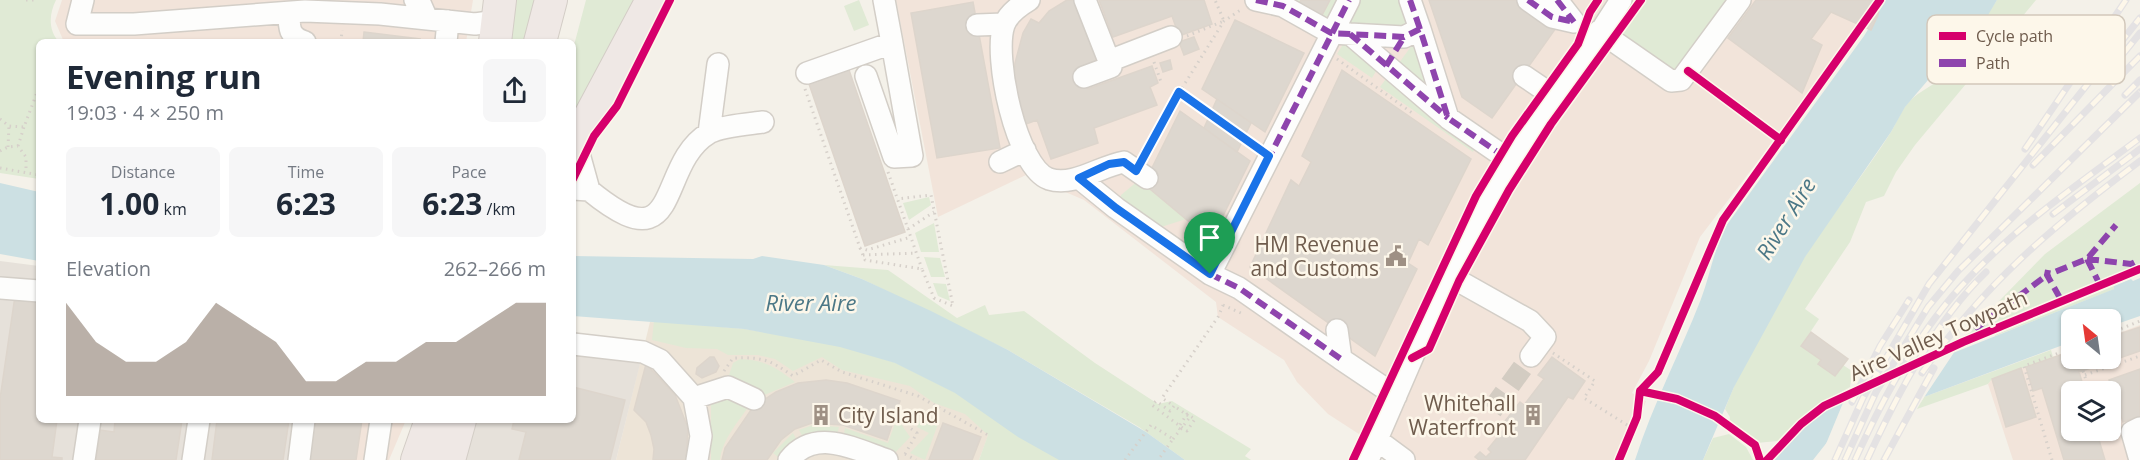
<!DOCTYPE html>
<html lang="en">
<head>
<meta charset="utf-8">
<style>
  body { margin:0; font-family:"Open Sans",sans-serif; background:#f6f6f7; color:#1f2937; height:100vh; display:flex; flex-direction:column; font-size:22px; white-space:nowrap }
  * { box-sizing:border-box; margin:0 }
  p { font-size:20px; color:#747a83 }
  .icon { flex:none; width:33px; height:33px; fill:none; stroke:currentColor; stroke-width:2; stroke-linecap:round; stroke-linejoin:round }
  .map { position:relative; flex:1; overflow:hidden }
  .details { position:absolute; left:36px; top:39px; width:540px; height:384px; display:flex; flex-direction:column; background:#fff; border-radius:9px; box-shadow:0 2px 4px #0004 }
  .details>* { flex:none }
  .needle { width:39px; rotate:331deg }
  .buttons { position:absolute; left:2061px; top:309px; display:grid; gap:12px }
  .buttons a { display:grid; place-items:center; width:60px; height:60px; border-radius:9px; background:#fff; box-shadow:0 2px 4px #0004; font-size:30px }
  .pin { position:absolute; display:grid; place-items:center; width:51px; height:51px; color:#fff; margin:-62px -26px; border-radius:50% 50% 50% 0; rotate:-45deg; box-shadow:0 0 6px #0007 }
  .pin .icon { rotate:45deg }
  .round { display:grid; place-items:center; flex:none; width:63px; height:63px; border-radius:9px; background:#f6f6f7 }
  .overview { display:flex; align-items:center; justify-content:space-between; height:102px; padding:0 30px }
  h1 { font-size:33px; font-weight:700; line-height:45px }
  .figures { display:grid; grid-template-columns:repeat(3,1fr); gap:9px; height:102px; padding:6px 30px }
  .figures div { display:grid; align-content:center; border-radius:9px; background:#f6f6f7; text-align:center }
  .figures b { font-size:30px; font-weight:700 }
  .figures small { font-size:16px; font-weight:400 }
  .figures p { font-size:16px }
  .chart { height:168px; padding:12px 30px }
  .chart p { display:flex; justify-content:space-between }
  .chart svg { width:100%; height:108px; margin-top:6px; fill:#9e9084; opacity:.7 }
  .map>svg:first-child { display:block }
  .residential { fill:#ede4d7 }
  .commercial { fill:#f2e4da; fill-rule:evenodd }
  .industrial { fill:#e6e1da }
  .green { fill:#e0ead5 }
  .water { fill:#cce0e3 }
  .pier { fill:#f4f1e9 }
  .building { fill:#ddd7cf; stroke:#ddd5cc; stroke-width:1.5 }
  .lines { fill:none; stroke-linecap:round; stroke-linejoin:round }
  .minor-tunnel { stroke:#d3ccc2; stroke-width:21; stroke-dasharray:21 10; stroke-linecap:butt }
  .minor-casing { stroke:#d3cec7; stroke-width:24 }
  .highway-casing { stroke:#d3cdc6; stroke-width:34 }
  .path { stroke:#d6d0ca; stroke-width:3; stroke-dasharray:1.5 4.5; stroke-linecap:butt }
  .minor { stroke:#fdfdfc; stroke-width:21 }
  .highway { stroke:#efe8e5; stroke-width:32 }
  .rail-casing { stroke:#e4e2e3; stroke-width:7 }
  .rail { stroke:#fdf7ea; stroke-width:4.5; stroke-dasharray:14; stroke-linecap:butt }
  .quiet { stroke:#8e44ad; stroke-width:6; stroke-dasharray:12 6; stroke-linecap:butt }
  .cycleway-casing { stroke:#fdf7ea; stroke-width:11 }
  .cycleway { stroke:#d6006c; stroke-width:8 }
  .route-casing { stroke:#fff; stroke-width:12 }
  .route { stroke:#1a73e8; stroke-width:8 }
  .labels { text-anchor:middle; dominant-baseline:central; stroke-width:5; stroke-linejoin:round; paint-order:stroke }
  .poi-label { font-size:21px; fill:#6f5c4d; stroke:#fdf7ea; text-anchor:end }
  .street-label { font-size:21px; fill:#6f5c4d; stroke:#fdf7ea }
  .water-label { font-size:22px; font-style:italic; fill:#4c7887; stroke:#fdf7ea }
  .key { fill:#fdf7ea; stroke:#d2c8bb; stroke-width:1.5 }
  .key-label { font-size:16px; fill:#6f5c4d }
</style>
</head>
<body>
<div class="map">
<svg width="2140" height="460" viewBox="0 0 2140 460">
  <rect width="100%" height="100%" fill="#f4f1e9"/>
  <!-- residential -->
  <path class="residential" d="M650,322L744,329L840,347L994,420L979,460H616Z"/>
  <!-- commercial -->
  <path class="commercial" d="M62,0H473L466,42H64L55,21Z
    M896,0H1881L1700,237L1649,361L1632,393L1646,401L1623,460H1399L1328,414L1297,382L1284,360L1218,317L1216,302L1084,200L1026,175L938,217Z
    M2140,325V460H2013L1988,384L1992,379L2071,350L2072,358H2110L2111,336ZM2072,392H2110V430H2072Z
    M294,420H406L389,460H289Z"/>
  <!-- industrial -->
  <path class="industrial" d="M0,261L39,266V420H294L289,460H0Z
    M573,344L643,352L616,460H449L460,420H573Z"/>
  <!-- green -->
  <path class="green" d="M0,0H56C49,14 48,30 59,42H39V179L0,173Z
    M513,0H537L530,42H506Z
    M586,0H641L573,126V49Z
    M859,0L869,25L854,31L844,6Z
    M1289,0H1301L1298,6L1319,18L1330,0H1344L1329,27Z
    M1360,0H1404L1410,18L1403,29L1348,24Z
    M1645,0H1728L1674,73L1620,34Z
    M1997,0H2036L1915,145L1896,172L1884,196L1866,202L1850,242L1805,309L1819,319L1801,346L1821,360L1819,364L1835,376L1843,365L1852,371L1850,387L1819,405L1778,441L1756,443L1729,424L1730,417L1725,409C1745,356 1775,304 1805,256C1832,214 1864,175 1891,132C1895,125 1899,116 1904,108C1920,84 1954,84 1950,54C1966,36 1985,20 1997,0Z
    M1345,41L1379,66L1372,78L1337,54Z
    M1415,41L1437,103L1396,67Z
    M1388,76L1474,150L1473,152L1380,87Z
    M1139,180L1186,219L1155,229L1120,207L1121,195Z
    M2140,183V265L1962,339L2045,254Z
    M929,197L931,205L909,220L903,203Z
    M934,223L939,252H921L915,233Z
    M924,257L940,258L945,277H931Z
    M824,265L888,270L957,318L985,305L989,315L1024,311L1095,363L1158,404L1172,401L1251,449L1245,456L1251,460H1185L1139,427L1008,350L862,279Z
    M933,283L946,284L950,301L938,296Z
    M2114,286L2115,289L1995,336V335Z
    M654,321L744,329L839,345L934,375L1083,460H979L988,435L965,414L934,403L910,386L842,370L822,357L793,371L775,359L758,355H728L717,349L686,348L652,340Z
    M2051,350L2053,357L1992,379L1988,384L1917,409L1924,397Z
    M740,359C764,360 776,367 795,382L762,396L753,387L727,381L733,363Z
    M734,398L749,406C738,422 722,440 720,460H711V404L718,399Z
    M922,415L939,421L925,460L910,453L929,433L917,427Z
    M897,418L910,437L891,457L843,439L845,428L888,443Z
    M813,425L839,427L836,438L805,441L799,430Z
    M793,433L799,444L782,460L773,453Z
    M1729,434L1746,447L1753,460H1703L1713,438Z"/>
  <!-- water -->
  <path class="water" d="M1886,0H1997L1988,15L1975,25L1905,107L1891,132L1805,257L1734,387L1703,460H1635C1653,404 1680,353 1701,299C1710,275 1714,249 1726,226L1864,36Z
    M0,183L39,192V261L0,254Z
    M573,256L753,259L762,256L824,265L862,279L931,311L1008,350L1146,432L1185,460H1059L1018,437L955,393L895,363L840,347L744,329L573,316Z
    M2140,278V316L2111,326L2110,320H2072L2071,342L1924,397L1828,441L1813,460H1774L1799,429L1831,408L1953,353L2114,289V286L2131,279L2133,281Z"/>
  <!-- pier -->
  <path class="pier" d="M1957,348L1921,402L1830,444L1821,456L1845,398Z"/>
  <!-- building -->
  <path class="building" d="M1067,0H1075L1092,49L1094,48L1099,60L1081,67L1088,89L1152,66L1158,83L1150,87L1157,105L1094,128L1098,143L1051,159L1037,120L1026,124L1014,83L1015,63L1023,33L1031,19L1039,23L1049,11Z
    M1099,0H1204L1212,24L1179,36L1172,16L1113,37Z
    M1301,0H1330L1320,19L1298,6Z
    M1429,0H1517L1556,28L1492,118L1462,97Z
    M1756,0H1880L1878,15L1871,30L1831,12L1811,39L1822,45L1802,93L1728,38Z
    M973,2L1000,148L937,158L911,13Z
    M1235,20L1304,53L1265,132L1202,89Z
    M364,32L420,39L419,42H363Z
    M1194,37L1199,49L1184,55L1179,42Z
    M1170,60L1172,69L1163,72L1160,63Z
    M849,70L905,232L865,246L809,84Z
    M1342,70L1471,159L1428,245L1419,239L1408,263L1417,269L1375,356L1250,267L1291,180L1299,186L1311,162L1302,156Z
    M1217,99L1251,123L1237,152L1204,128Z
    M1180,111L1250,161L1211,240L1144,184Z
    M15,296L39,299V420H57L52,457L62,458V460H0V399Z
    M2140,327V351L2079,372L2075,358H2110V337Z
    M1811,332L1848,359L1835,376L1818,364L1821,360L1801,346Z
    M2072,351V358H2075L2085,392H2072V430H2096L2105,460H2064L2042,388L2033,391L2026,367Z
    M710,357H714L719,366L716,372L702,378L696,374L697,368Z
    M1552,357L1585,381L1573,399L1568,397L1525,460H1479L1475,457L1480,452L1486,457L1491,452L1488,449L1505,428L1502,425L1520,402L1524,405L1544,379L1538,375Z
    M646,364L675,395L688,428L686,460H653L654,449L651,435L646,422L634,410Z
    M2021,368L2036,417L2006,427L1992,379Z
    M2140,369V416L2123,422L2109,380Z
    M826,380L847,383L900,401L887,440L843,425L812,423L795,429L781,440L767,460H722L725,448L753,407L776,392L798,383Z
    M573,387L625,400L610,460H519L526,432L512,429L514,420H573Z
    M115,420H182L176,460H96L100,430L114,432Z
    M217,420H289L283,460H212Z
    M307,420H362L356,460H302Z
    M943,423L981,437L972,460H929Z"/>
  <g class="lines">
    <!-- minor-tunnel -->
    <path class="minor-tunnel" d="M1492,410L1531,356"/>
    <defs>
      <path id="minor" d="M83,0L77,24H134L305,11L380,14L475,24L497,21
        M415,0L420,3L427,19
        M1029,0C1019,6 1008,14 1004,25C993,56 1016,167 1049,179C1074,187 1100,166 1124,162L1147,178
        M1085,0L1109,61L1171,37
        M1256,0L1283,6L1331,33L1404,37L1420,29L1448,118L1496,151
        M1410,0L1420,29
        M1528,0L1552,17L1574,22
        M1557,0L1574,22
        M289,13C289,28 289,37 305,42
        M977,25L1004,24
        M1599,31L1671,81L1681,80L1740,0
        M1350,34L1447,117
        M446,42L448,21
        M807,73L892,43L884,0
        M866,76L894,157L912,156L892,43
        M1524,76L1555,97
        M1084,77L1111,67L1109,61
        M709,133L718,64
        M1000,162L1025,150
        M1079,178L1116,208L1210,274L1239,288L1341,359
        M573,189L589,190L576,143
        M589,190C684,268 655,165 709,133C720,126 749,124 763,122
        M1210,274L1349,0
        M1448,275L1530,321L1545,337L1531,356
        M0,288L39,291
        M1337,330L1341,359L1396,396
        M573,344L643,352L660,360L694,398L701,436L697,460
        M694,398L728,387L754,399
        M2140,428L2132,432L2140,460
        M1377,440L1404,460
        M84,460L90,420
        M193,460L199,420
        M299,460L304,420
        M375,460L381,420
        M789,460C815,427 855,449 887,460
        M1368,460L1448,275L1487,202L1516,153L1583,59L1621,0"/>
      <path id="highway" d="M495,42L500,0
        M540,42L551,0
        M573,148L652,0
        M417,460L431,420
        M449,460L460,420"/>
    </defs>
    <!-- minor casing -->
    <use href="#minor" class="minor-casing"/>
    <!-- highway casing -->
    <use href="#highway" class="highway-casing"/>
    <!-- path -->
    <path class="path" d="M26,0H35
      M1187,36L1224,21L1215,0
      M341,42L342,30
      M1337,59L1415,115
      M1154,62L1161,82
      M805,89L860,248L867,250L911,237
      M1179,92L1256,146
      M0,119L9,126L24,127L39,87
      M18,146L24,127
      M8,147L9,126
      M0,151L8,147L18,146L26,157V172
      M1144,156L1172,104L1224,21L1242,9
      M0,168L39,175
      M888,172L922,269
      M908,229L934,212
      M860,248L865,260L922,269L934,298L953,306L931,195L897,199
      M863,255L917,253
      M1223,305L1243,314
      M2110,333L2140,321
      M1553,353L1595,381L1584,398L1632,428
      M724,371L733,358C762,357 769,359 793,376L821,360L842,372L918,396L988,435
      M2083,371L2090,392
      M2085,375L2140,356
      M1180,429L1178,428L1187,414L1195,419L1187,431C1174,422 1164,414 1152,405L1156,401L1170,411L1174,406L1162,398L1218,317L1225,301
      M2102,430L2105,440L2117,436
      M1173,439L1190,417L1174,406
      M905,454L917,433L910,428
      M905,454L916,460
      M1125,460L1151,425L1173,439L1158,460
      M2052,460L2024,366L2072,348"/>
    <!-- minor -->
    <use href="#minor" class="minor"/>
    <!-- highway -->
    <use href="#highway" class="highway"/>
    <defs>
      <path id="rail" d="M2106,75L2140,33
        M2125,95L2140,80
        M2025,149L2126,0
        M2033,165L2140,56
        M2053,214L2140,149
        M1922,373C1984,284 2053,226 2140,161
        M1852,402L1880,346L1909,300
        M1835,460L1863,398L1929,284L2140,18
        M1845,460L1876,392L1928,307L1958,271L2140,92
        M1855,460C1884,396 1919,330 1968,279C2018,225 2081,182 2140,138
        M1867,460C1896,397 1935,321 1986,272
        M1884,460L1934,368"/>
    </defs>
    <!-- rail casing -->
    <use href="#rail" class="rail-casing"/>
    <!-- rail -->
    <use href="#rail" class="rail"/>
    <!-- quiet -->
    <path class="quiet" d="M1256,0L1283,6L1331,33L1404,37L1420,29L1448,118L1496,151
      M1410,0L1420,29
      M1528,0L1552,17L1574,22
      M1557,0L1574,22
      M1350,34L1448,118
      M1386,66L1404,37
      M1079,178L1116,208L1210,274L1239,288L1341,359
      M2087,259L2131,264L2139,260
      M2087,259L2098,281
      M1210,274L1349,0
      M2060,298L2047,275L2087,259L2116,225
      M1975,329L2047,275L2048,270"/>
    <defs>
      <path id="cycleway" d="M1688,71L1781,140
        M573,179L594,136L617,106L670,0
        M1412,358L1429,349L1459,281L1509,190L1551,124L1641,0
        M1640,391L1677,399L1715,416L1755,445L1760,460
        M1353,460L1476,196L1512,136L1578,44L1590,12L1598,0
        M1619,460L1637,417L1640,391L1658,372L1723,220L1880,0
        M1767,460L1801,424L1824,406L1963,342L2140,269"/>
    </defs>
    <!-- cycleway casing -->
    <use href="#cycleway" class="cycleway-casing"/>
    <!-- cycleway -->
    <use href="#cycleway" class="cycleway"/>
  </g>
  <g class="lines">
    <defs>
      <path id="route" d="M1179,92L1269,156L1210,274L1116,208L1079,178L1109,164L1124,162L1136,171Z"/>
    </defs>
    <!-- route casing -->
    <use href="#route" class="route-casing"/>
    <!-- route -->
    <use href="#route" class="route"/>
  </g>
  <!-- icons -->
  <defs>
    <symbol id="civic-bare" viewBox="-9 -9 18 18"><path d="M-.6-6.5H3V-4.5H.6V-3L4-1V1h2V6H-6V1h2V-1L-.6-3ZM-1.2 2.5V6h2.4V2.5Z" fill="#9e9084" stroke="#fdf7ea" stroke-width="2.5" paint-order="stroke"/></symbol>
    <symbol id="building-bare" viewBox="-9 -9 18 18"><path d="M-4-6H4V6H1V3H-1V6H-4ZM-2.5-4.3h1.7v1.8h-1.7ZM.8-4.3h1.7v1.8H.8ZM-2.5-1h1.7V.8h-1.7ZM.8-1h1.7V.8H.8Z" fill="#9e9084" stroke="#fdf7ea" stroke-width="2.5" paint-order="stroke"/></symbol>
  </defs>
  <g fill-rule="evenodd">
    <use href="#civic-bare" x="1381" y="241" width="30" height="30"/>
    <use href="#building-bare" x="806" y="400" width="30" height="30"/>
    <use href="#building-bare" x="1518" y="400" width="30" height="30"/>
  </g>
  <g class="labels">
    <!-- poi labels -->
    <g class="poi-label">
      <text x="1379" y="244">HM Revenue<tspan x="1379" dy="24">and Customs</tspan></text>
      <text x="1516" y="403">Whitehall<tspan x="1516" dy="24">Waterfront</tspan></text>
      <text x="838" y="415" text-anchor="start">City Island</text>
    </g>
    <!-- street labels -->
    <g class="street-label">
      <text transform="translate(1938 335) rotate(-24)">Aire Valley Towpath</text>
    </g>
    <!-- water labels -->
    <g class="water-label">
      <text transform="translate(1785 218) rotate(-58)">River Aire</text>
      <text x="811" y="302">River Aire</text>
    </g>
  </g>
  <!-- legend -->
  <rect x="1927" y="15" width="198" height="69" rx="9" class="key"/>
  <rect x="1939" y="32" width="27" height="8" fill="#d6006c"/>
  <rect x="1939" y="59" width="27" height="8" fill="#8e44ad"/>
  <g class="key-label">
    <text x="1976" y="42">Cycle path</text>
    <text x="1976" y="69">Path</text>
  </g>
</svg>
<div class="buttons">
<a><svg class="needle" viewBox="-14 -14 28 28"><path d="M0-13l5 13h-10z" fill="#e53935"/><path d="M0 13l5-13h-10z" fill="#747a83"/></svg></a>
<a><svg class="icon" aria-label="layers" viewBox="0 0 24 24"><path d="M12 4l9 5-9 5-9-5zM3 14l9 5 9-5"/></svg></a>
</div>
<div class="pin" style="left:1210px;top:274px;background:#1e9e55"><svg class="icon" aria-label="arrive" viewBox="0 0 24 24"><path d="M6 21V4h12l-3 4 3 4H6"/></svg></div>
<section class="details">
<div class="overview"><div><h1>Evening run</h1><p>19:03 · 4 × 250 m</p></div><a class="round"><svg class="icon" aria-label="share" viewBox="0 0 24 24"><path d="M12 15V3M7 8l5-5 5 5M5 13v7h14v-7"/></svg></a></div>
<div class="figures">
<div><p>Distance</p><b>1.00<small> km</small></b></div>
<div><p>Time</p><b>6:23</b></div>
<div><p>Pace</p><b>6:23<small> /km</small></b></div>
</div>
<div class="chart"><p><span>Elevation</span>262–266 m</p>
<svg viewBox="0 0 160 44" preserveAspectRatio="none"><path d="M0 44V6L10 22L20 30L30 30L40 22L50 6L60 14L70 22L80 38L90 38L100 30L110 30L120 22L130 22L140 14L150 6L160 6V44z"/></svg>
</div>
</section>
</div>
</body>
</html>
